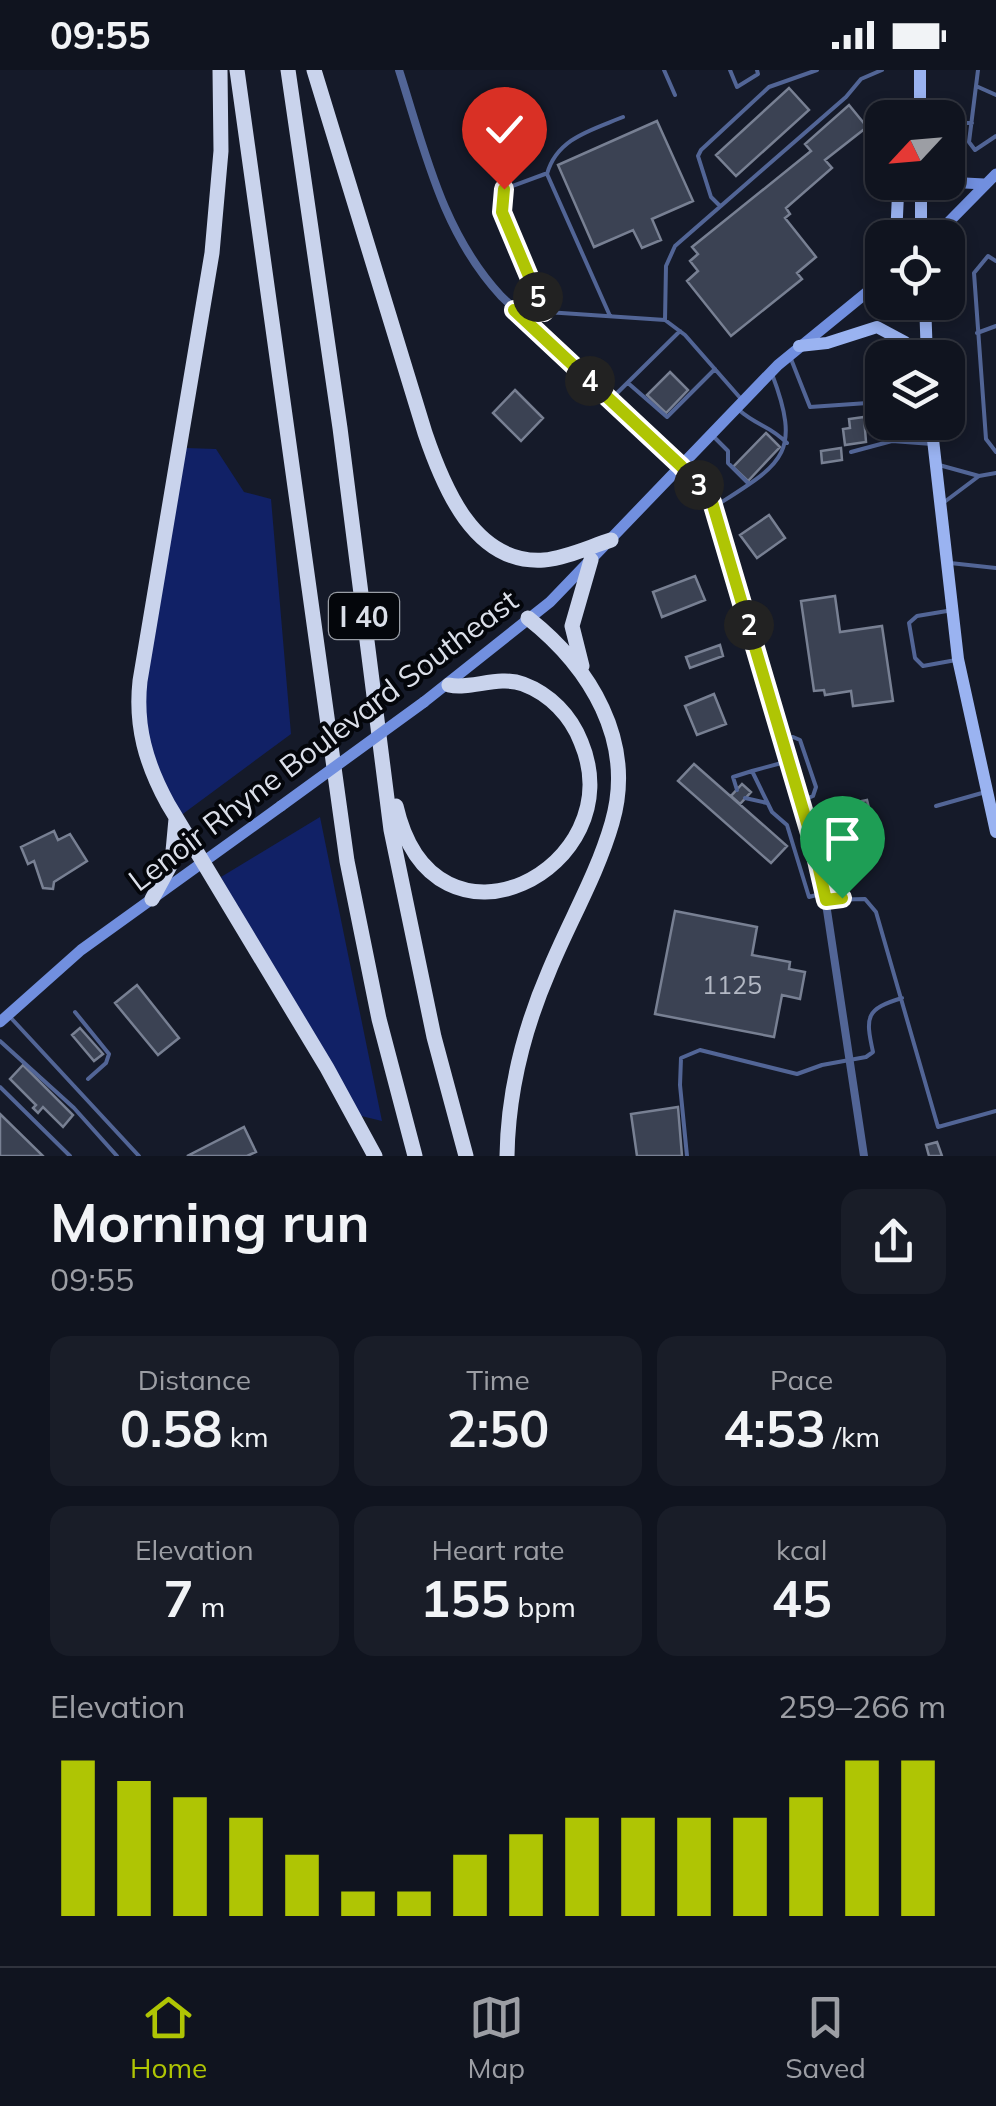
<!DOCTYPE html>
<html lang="en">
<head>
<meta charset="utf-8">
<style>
  body { margin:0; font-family:Mulish,sans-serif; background:#191d28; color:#f1f3f6; height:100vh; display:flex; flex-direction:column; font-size:38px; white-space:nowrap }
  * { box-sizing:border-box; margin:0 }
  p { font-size:32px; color:#9c9ea4 }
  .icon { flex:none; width:55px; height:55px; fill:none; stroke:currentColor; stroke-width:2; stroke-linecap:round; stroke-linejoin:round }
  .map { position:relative; height:1086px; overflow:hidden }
  .drawer { display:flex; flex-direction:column; background:#10141f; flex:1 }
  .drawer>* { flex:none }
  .needle { width:65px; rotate:244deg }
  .tools { position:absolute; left:865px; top:30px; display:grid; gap:20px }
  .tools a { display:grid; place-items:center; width:100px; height:100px; border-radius:20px; background:#10141f; box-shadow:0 5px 15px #0003,0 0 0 2px #30333d; font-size:50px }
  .pin { position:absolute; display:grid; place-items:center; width:85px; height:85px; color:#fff; margin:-102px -42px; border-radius:50% 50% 50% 0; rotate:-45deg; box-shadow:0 0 10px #0007 }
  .pin .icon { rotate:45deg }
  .km { position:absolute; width:50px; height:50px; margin:-25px; border-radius:50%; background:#222; color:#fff; font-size:28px; line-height:50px; text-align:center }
  .round { display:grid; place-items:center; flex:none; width:105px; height:105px; border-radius:20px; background:#191d28 }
  .head { display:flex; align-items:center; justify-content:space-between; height:170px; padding:0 50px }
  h1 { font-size:55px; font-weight:700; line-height:75px }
  .stats { display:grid; grid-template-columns:repeat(3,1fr); gap:15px; height:170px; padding:10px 50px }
  .stats div { display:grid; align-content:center; border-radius:20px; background:#191d28; text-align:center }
  .stats b { font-size:50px; font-weight:700 }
  .stats small { font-size:28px; font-weight:400 }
  .stats p { font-size:28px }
  .chart { height:280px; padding:20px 50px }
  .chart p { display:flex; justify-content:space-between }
  .chart svg { width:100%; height:180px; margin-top:10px; stroke:#afc504; stroke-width:6 }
  .status { display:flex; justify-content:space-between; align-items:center; height:70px; padding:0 50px; background:#10141f; direction:ltr }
  .status svg { height:28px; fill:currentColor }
  .dock { display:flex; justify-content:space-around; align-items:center; height:140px; border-top:2px solid #30333d; background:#10141f; font-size:28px; color:#9c9ea4 }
  .dock a { display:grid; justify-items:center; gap:5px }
  .dock .active { color:#afc504 }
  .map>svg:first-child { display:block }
  .green { fill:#112166 }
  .building { fill:#3b4253; stroke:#788093; stroke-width:2.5 }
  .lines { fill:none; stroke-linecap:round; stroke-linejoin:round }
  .service { stroke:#526596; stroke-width:4 }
  .minor { stroke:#526596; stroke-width:8 }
  .secondary { stroke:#718fdf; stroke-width:11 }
  .primary { stroke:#9ab3f1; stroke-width:12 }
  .motorway { stroke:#c9d3ec; stroke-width:15 }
  .secondary-bridge { stroke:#718fdf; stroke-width:11 }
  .route-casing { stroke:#fff; stroke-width:20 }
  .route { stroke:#afc504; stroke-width:12 }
  .labels { text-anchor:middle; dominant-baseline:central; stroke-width:8; stroke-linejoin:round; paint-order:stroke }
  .number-label { font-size:25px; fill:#b3b8c4 }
  .shield { fill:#04060b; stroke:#9a9ea6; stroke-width:2.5 }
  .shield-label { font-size:28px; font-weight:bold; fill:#dbdfe9 }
  .street-label { font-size:30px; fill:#dbdfe9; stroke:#04060b }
</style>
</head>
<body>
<div class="status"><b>09:55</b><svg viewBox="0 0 49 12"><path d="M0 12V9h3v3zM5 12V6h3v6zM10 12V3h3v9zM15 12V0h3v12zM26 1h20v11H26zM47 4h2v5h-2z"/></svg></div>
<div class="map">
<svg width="996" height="1086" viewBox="0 0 996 1086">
  <rect width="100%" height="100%" fill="#151a29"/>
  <!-- green -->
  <path class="green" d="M186,378L216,379L244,422L271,429L291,664L176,749L144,680L140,611Z
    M320,747L382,1051L353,1044L283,924L221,807Z"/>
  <!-- building -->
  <path class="building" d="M789,18L809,40L736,106L716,85Z
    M849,35L867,57L825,90L832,98L786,138L790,144L785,148L816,187L797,203L802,209L731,266L687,211L698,201L690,191L698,184L692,177L811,81L805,74Z
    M657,51L693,131L652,149L661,170L642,178L633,160L594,177L558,95Z
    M670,302L688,320L666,343L647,325Z
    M515,320L543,348L521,371L493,343Z
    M864,347L866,372L845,375L843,359L850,358L849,349Z
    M766,363L780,377L748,411L733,397Z
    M841,378L842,390L822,393L821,381Z
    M769,445L785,468L757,488L740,465Z
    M695,506L705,530L662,547L653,522Z
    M835,526L840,562L882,556L893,631L853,636L851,621L825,625L824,620L814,621L801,531Z
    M720,575L723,586L690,598L686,587Z
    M714,624L726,654L697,665L685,636Z
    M694,694L787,776L771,793L678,711Z
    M742,714L751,722L740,734L731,726Z
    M867,730L879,777L863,781L860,770L853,771L852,764L859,762L852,733Z
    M54,761L58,770L70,764L87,791L54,812L53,819L43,818L34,791L28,794L21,777Z
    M675,841L757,857L752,885L790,892L789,899L805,902L800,929L782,925L774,967L655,944Z
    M137,915L179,968L158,985L115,933Z
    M80,958L103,984L94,991L72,965Z
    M23,995L73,1045L63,1057L43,1037L38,1043L33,1038L36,1035L10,1009Z
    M678,1037L682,1086H637L631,1044Z
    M0,1044L43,1086H0Z
    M244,1057L256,1082L247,1086H187Z
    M937,1072L942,1086H929L926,1075Z"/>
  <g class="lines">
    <!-- service -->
    <path class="service" d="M664,0L675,25
      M730,0L737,17L758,4L757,0
      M978,0L969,72L975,80L996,66
      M976,16L996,25
      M948,53H972
      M720,136L711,127L698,86L701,80L769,17L817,0
      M996,191L988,186L974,203L986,369L996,382
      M517,240L665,250L685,265L742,330
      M544,241L502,141L504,119L545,104
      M610,246L547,104C557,68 592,60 623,47
      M665,250L666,196L675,176L846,27L861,9L882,0
      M977,263L996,256
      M791,289L810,337L882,332
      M628,313L667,347L715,299
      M610,330L680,261
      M739,340C757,356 769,355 787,373
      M715,368L728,381V393L749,414
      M851,382L892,371L932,374
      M939,395L979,406L996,403
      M943,433L979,406
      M714,437C781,394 803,386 772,304
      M950,493L996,498
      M947,541L917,546L909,553L915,588L923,596L956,590
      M783,669L793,667L800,670L816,717L813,726L801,731
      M789,691L752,701L772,742L787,755L809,827L824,823
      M737,720L733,707L752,701
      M745,728L767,733
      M936,736L982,723
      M826,830L865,829L876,842L938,1057L996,1041
      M75,942L109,984L106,993L88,1009
      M11,948L139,1086
      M0,971L74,1038L117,1086
      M0,1017L70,1086
      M687,1086L680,1015L681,988L700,980L797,1004L822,995L866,987L873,982C865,946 866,939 902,928"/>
    <!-- minor -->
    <path class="minor" d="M399,0C425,81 442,162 501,226L681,396L714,437L822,807L864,1086"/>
    <!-- secondary -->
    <path class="secondary" d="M946,112L984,114
      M933,168L996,104
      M424,632L550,532L778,295L882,210
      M0,952L81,880L281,736"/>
    <!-- primary -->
    <path class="primary" d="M920,48V0
      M921,112V168
      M896,168L898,124L908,112
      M925,232L927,288
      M799,276L827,273L877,257L905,272L915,288
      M931,352L958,589L996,762"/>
    <!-- motorway -->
    <path class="motorway" d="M220,0L221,81L212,183L140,611C135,656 146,694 168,734L327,998L375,1086
      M237,0L347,791L379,949L415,1086
      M288,0L340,358L391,760L434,967L466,1086
      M314,0L425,363C443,416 474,495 544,490C566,488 589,477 611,470
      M582,596L572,556L591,490
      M396,736C434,902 634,798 581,672C571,646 550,624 523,614C499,605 470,620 449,615
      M152,829L172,792L176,749
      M507,1086C508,1022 524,959 549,901C569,852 597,805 612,753C636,671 590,597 528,548"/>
    <!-- secondary-bridge -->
    <path class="secondary-bridge" d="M281,736L424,632"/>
  </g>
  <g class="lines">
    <defs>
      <path id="route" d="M504,119L502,142L544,242L514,240L681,396L712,432L814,777L826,830L842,828"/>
    </defs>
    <!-- route casing -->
    <use href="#route" class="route-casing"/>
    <!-- route -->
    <use href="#route" class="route"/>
  </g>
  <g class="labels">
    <!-- number labels -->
    <g class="number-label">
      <text x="732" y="914">1125</text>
    </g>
    <!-- shield labels -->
    <rect class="shield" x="329" y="523" width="70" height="46" rx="8"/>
    <g class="shield-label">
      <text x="364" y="546">I 40</text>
    </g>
    <!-- street labels -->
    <g class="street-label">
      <text transform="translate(323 670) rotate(-37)">Lenoir Rhyne Boulevard Southeast</text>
    </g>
  </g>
</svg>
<div class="tools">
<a><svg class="needle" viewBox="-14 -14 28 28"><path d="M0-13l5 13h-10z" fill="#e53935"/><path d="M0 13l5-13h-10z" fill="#9c9ea4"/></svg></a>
<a><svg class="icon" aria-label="locate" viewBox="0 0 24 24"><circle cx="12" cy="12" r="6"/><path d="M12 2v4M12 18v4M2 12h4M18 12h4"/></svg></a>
<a><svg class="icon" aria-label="layers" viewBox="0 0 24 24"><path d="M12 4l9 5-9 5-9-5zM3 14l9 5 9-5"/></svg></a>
</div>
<div class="pin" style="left:842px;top:828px;background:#1e9e55"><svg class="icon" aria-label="arrive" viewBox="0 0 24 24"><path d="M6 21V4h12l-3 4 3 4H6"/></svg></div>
<div class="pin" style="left:504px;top:119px;background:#d93025"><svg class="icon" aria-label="check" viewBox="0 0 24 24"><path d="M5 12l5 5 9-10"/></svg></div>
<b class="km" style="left:749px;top:555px">2</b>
<b class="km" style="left:699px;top:415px">3</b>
<b class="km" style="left:590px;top:311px">4</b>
<b class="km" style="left:538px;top:227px">5</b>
</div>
<section class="drawer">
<div class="head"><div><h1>Morning run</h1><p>09:55</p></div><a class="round"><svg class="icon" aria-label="share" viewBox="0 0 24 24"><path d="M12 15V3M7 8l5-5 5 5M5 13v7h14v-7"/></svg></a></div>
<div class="stats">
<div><p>Distance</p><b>0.58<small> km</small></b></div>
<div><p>Time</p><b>2:50</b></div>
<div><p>Pace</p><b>4:53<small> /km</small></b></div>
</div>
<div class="stats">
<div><p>Elevation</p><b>7<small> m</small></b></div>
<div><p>Heart rate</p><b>155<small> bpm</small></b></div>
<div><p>kcal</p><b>45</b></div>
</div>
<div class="chart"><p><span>Elevation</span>259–266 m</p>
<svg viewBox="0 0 160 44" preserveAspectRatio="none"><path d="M5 44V6M15 44V11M25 44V15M35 44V20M45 44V29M55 44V38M65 44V38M75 44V29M85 44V24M95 44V20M105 44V20M115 44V20M125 44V20M135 44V15M145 44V6M155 44V6"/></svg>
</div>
</section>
<nav class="dock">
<a class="active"><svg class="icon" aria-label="home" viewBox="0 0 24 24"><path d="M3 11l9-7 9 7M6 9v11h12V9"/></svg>Home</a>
<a><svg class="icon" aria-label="map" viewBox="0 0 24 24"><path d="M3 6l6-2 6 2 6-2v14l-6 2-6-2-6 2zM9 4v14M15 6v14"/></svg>Map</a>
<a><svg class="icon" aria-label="saved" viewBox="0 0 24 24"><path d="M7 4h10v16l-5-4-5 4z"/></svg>Saved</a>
</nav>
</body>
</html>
